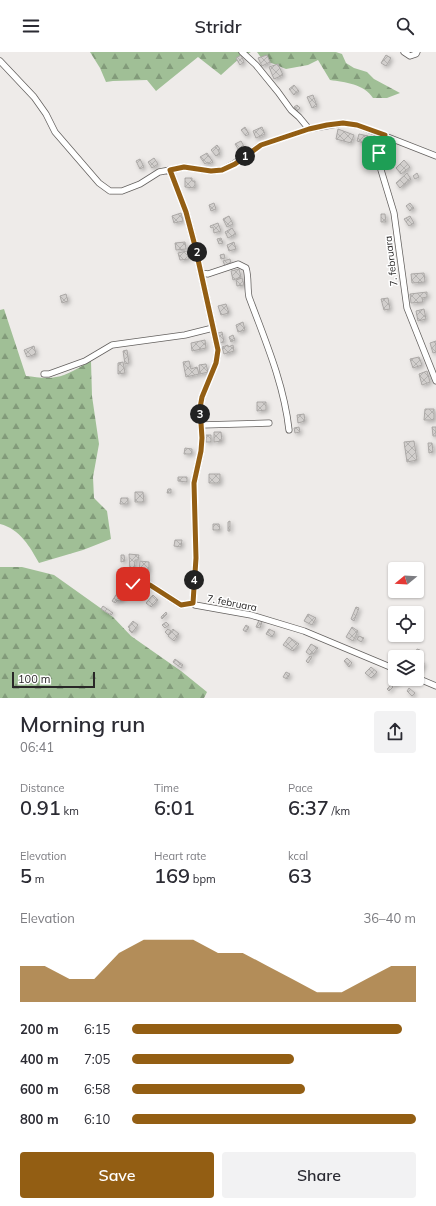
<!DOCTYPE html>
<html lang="en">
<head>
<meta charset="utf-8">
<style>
  body { margin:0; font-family:Mulish,sans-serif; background:#f2f2f3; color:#2b2b33; height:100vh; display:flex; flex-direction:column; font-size:15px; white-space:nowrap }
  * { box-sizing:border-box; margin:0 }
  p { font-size:13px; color:#7c7c81 }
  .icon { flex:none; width:22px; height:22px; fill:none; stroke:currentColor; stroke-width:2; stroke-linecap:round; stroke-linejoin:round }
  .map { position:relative; height:646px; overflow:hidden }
  .drawer { display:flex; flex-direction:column; background:#fff; flex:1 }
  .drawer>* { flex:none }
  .needle { width:26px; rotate:252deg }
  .fabs { position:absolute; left:388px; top:510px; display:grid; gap:8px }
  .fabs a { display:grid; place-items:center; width:36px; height:36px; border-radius:4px; background:#fff; box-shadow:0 1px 3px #0004; font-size:20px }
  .scale { position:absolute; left:12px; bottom:10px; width:83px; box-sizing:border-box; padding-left:4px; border:2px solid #292727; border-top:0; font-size:11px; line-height:14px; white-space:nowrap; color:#292727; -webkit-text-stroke:3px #fff; paint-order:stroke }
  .pin { position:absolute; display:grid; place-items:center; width:34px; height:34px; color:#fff; margin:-17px; border-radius:8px; box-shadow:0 2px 6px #0006 }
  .km { position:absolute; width:20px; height:20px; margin:-10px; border-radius:50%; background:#222; color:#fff; font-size:11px; line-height:20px; text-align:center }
  .round { display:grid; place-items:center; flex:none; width:42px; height:42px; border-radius:4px; background:#f2f2f3 }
  .summary { display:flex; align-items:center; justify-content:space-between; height:68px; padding:0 20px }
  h1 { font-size:22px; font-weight:600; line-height:30px }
  .stats { display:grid; grid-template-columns:repeat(3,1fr); gap:6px; height:68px; padding:4px 20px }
  .stats div { display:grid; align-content:center }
  .stats b { font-size:20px; font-weight:600 }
  .stats small { font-size:11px; font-weight:400 }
  .stats p { font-size:11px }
  .chart { height:112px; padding:8px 20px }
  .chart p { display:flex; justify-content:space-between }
  .chart svg { width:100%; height:72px; margin-top:4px; fill:#935e13; opacity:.7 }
  .action { display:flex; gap:8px; margin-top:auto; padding:8px 20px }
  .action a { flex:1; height:46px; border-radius:4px; background:#935e13; color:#fff; font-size:16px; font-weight:600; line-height:46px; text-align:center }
  .action a+a { background:#f2f2f3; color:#2b2b33 }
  ul { padding:0 20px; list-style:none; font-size:13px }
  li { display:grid; grid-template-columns:64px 48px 1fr; align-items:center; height:30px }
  li i { height:10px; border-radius:5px; background:#935e13 }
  header { display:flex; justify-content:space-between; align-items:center; height:52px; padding:0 20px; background:#fff; font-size:18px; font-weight:600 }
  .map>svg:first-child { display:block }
  .forest { fill:url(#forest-firs) }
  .building { fill:url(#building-cross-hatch); stroke:#aba8a6; filter:url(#shadow) }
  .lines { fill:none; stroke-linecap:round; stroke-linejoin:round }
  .street-casing { stroke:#64615f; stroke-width:7 }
  .street { stroke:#fff; stroke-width:5.5 }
  .route-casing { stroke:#fff; stroke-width:8 }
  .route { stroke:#935e13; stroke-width:5 }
  .labels { text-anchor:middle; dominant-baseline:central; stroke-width:3; stroke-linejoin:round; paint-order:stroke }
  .street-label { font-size:10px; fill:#292727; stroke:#fff }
</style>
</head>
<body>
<header><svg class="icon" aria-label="menu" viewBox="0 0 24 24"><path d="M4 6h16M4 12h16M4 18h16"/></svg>Stridr<svg class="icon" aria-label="search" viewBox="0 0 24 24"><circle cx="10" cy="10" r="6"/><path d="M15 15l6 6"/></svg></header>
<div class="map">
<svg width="436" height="646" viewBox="0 0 436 646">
  <defs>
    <pattern id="forest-firs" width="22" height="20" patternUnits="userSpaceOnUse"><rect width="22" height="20" fill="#a0bf96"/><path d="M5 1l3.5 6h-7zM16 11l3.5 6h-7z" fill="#829b7a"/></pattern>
    <pattern id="building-cross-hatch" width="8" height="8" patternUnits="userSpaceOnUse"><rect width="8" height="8" fill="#d2cfcd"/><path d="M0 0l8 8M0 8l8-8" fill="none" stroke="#b4b2b0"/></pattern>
    <filter id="shadow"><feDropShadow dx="2" dy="2" stdDeviation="2" flood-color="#0004"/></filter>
  </defs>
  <rect width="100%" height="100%" fill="#eeebe9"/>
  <!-- forest -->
  <path class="forest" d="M90,0H251L241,5L221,23L198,5L156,39L147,28L113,29L106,30L100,16Z
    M257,0H336L342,2L346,11L354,16L367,20L374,27L400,41L387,46H373C364,32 345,30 330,28L318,8L308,13L286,17L262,7Z
    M4,257L26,324C36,325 46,327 56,325C67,324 81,314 91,309L92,344L99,392L93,425L94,446L107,459L111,487L83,498L39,511C30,495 20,477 0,472V258Z
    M0,515H22L54,523L113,565L131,584L181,619L207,640L204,646H0Z"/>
  <!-- building -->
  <path class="building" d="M241,3L244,10L240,13L236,6Z
    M267,3L270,10L262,14L258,6Z
    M386,3L391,6L386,14L381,11Z
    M278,12L283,23L274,27L269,15Z
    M294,33L299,39L294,43L289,37Z
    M313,43L317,54L312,56L307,45Z
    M297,53L300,56L297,59L294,55Z
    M245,75L249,82L246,84L241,78Z
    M262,75L265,82L256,86L253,79Z
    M338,77L354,83L351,91L336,87Z
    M359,82L368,84L367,92L357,89Z
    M241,89L245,96L240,100L235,92Z
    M217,93L220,97L218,98L220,102L216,104L211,98Z
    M207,101L213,110L209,112L208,110L205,112L200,105Z
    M154,106L158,112L152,116L148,110Z
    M140,107L144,115L140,117L136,109Z
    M404,108L410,115L401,122L396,116Z
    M407,121L411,127L400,136L396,131Z
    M417,121L419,125L415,127L413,124Z
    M185,126H192V129H195V136L185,135Z
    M214,151L216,157L211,159L209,153Z
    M410,151L414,156L410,159L406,154Z
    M181,161L183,169L174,171L172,164Z
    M381,162H385L386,170H381Z
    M229,164L233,172L227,175L223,167Z
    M410,164L414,171L409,174L404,167Z
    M218,171L221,179L214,181L213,175L211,176L210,174Z
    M232,176L236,182L228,186L225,180Z
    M221,186L223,191L219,192L217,187Z
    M185,190L186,197L176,198L175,191Z
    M234,190L236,197L229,199L227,193Z
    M187,199L189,207L180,208L178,201Z
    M224,202L225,206L221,207L220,203Z
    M230,207L231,212L225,214L223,209Z
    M239,217L241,225L233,228L231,219Z
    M424,221L425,230L412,231L411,222Z
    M242,226L244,233L237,234L236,228Z
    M427,240V245L422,246L423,250L411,251L410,242Z
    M66,242L68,249L62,251L60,244Z
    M388,246L390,257L384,258L381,247Z
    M226,252L229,261L221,263L218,254Z
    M424,257L426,267L418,269L416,259Z
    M243,270L245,278L238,280L236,273Z
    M222,280L224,290L220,291L218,281Z
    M233,283L235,288L231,290L229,285Z
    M205,288L206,296L192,299L191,291Z
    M436,289V300L433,301L430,291Z
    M228,293V295L233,293L234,299L224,302L222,295Z
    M34,294L36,302L27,305L24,298Z
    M127,298L129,311L125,312L123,299Z
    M419,305L422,313L413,316L410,307Z
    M189,309L191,317L197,315L199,322L186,325L183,310Z
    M123,310L125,321L118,322V311Z
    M206,312L208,320L200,322L199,313Z
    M427,319L430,330L422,333L419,322Z
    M257,350H266V358L257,359Z
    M425,357H434V368H424Z
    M304,362L305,369L298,371L297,363Z
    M299,375L300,380L295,381L294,376Z
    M432,375H436V384H433Z
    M214,380H221L222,389L214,390Z
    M206,383H211V390H206Z
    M414,389L417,408L407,410L404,390Z
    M428,391H432L433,400L429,401Z
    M185,396L192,397V402H184Z
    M209,422H220V431H209Z
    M178,425H187V430L178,429Z
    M168,437H171V441H167Z
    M135,440H143L144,450H135Z
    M121,446H128V452H120Z
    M230,469V479H228V470Z
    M213,472H219L220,478H213Z
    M175,488H182L181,495L174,494Z
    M129,502L139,503L138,508H135L134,519H130Z
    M121,503H124L125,509L121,510Z
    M140,509L149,510V519L139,518Z
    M118,540L124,544L120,549L118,548L115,551L112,549Z
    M153,543L158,548L151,555L146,551Z
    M103,554L113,561L111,563L101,557Z
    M356,555L359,556L354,569L351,567Z
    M166,560L167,562L162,567L161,565Z
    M308,562L316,566L312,573L304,569Z
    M259,568L262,570L260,576L256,575Z
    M133,569L138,573L132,581L129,578L130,576L128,575Z
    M166,570L169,573L165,576L162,573Z
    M246,573L249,575L246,580L243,578Z
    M352,575L358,579L353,589L346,585Z
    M168,577L171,579L168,583L165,580Z
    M173,577L179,582L174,589L168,584Z
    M269,577L275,580L272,585L266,582Z
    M359,584L364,586L361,590L357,587Z
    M289,585L299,592L293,599L283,593Z
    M311,592L318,596L313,602L311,601L310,603L306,600Z
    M417,597L420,598L418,603L415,602Z
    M310,604L312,605L308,611L306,609Z
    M347,606L352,611L349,615L344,609Z
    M175,607L183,613L181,616L173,610Z
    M417,608L424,611L421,619L417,617Z
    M371,615L377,620L371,626L365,621Z
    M286,620L290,622L287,627L283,625Z
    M395,623V627H400L395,633L390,628Z
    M391,633L393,635L389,639L387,637Z
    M409,636L415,641L412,644L407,639Z"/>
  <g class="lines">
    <defs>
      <path id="street" d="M242,0L256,13L278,40L291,58L299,65L309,77
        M404,0L410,4L416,2L417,0
        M0,9L34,45L46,62L55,80L99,131L110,139H122L140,132L159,120L170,118
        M385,83L379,101L378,108L394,161L407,256L436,329
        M201,221L208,222L238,212L246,216C249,226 247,235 249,245C265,288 284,332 289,378
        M44,322H49L85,309L112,293L185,283L213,276
        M201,373L269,371
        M127,531L150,533L181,553L193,551
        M395,617L304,579L251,563L195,553L193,551L196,506L194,431L201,399L202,387L200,356L202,345L216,311L218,298L195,194L186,160L170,118L184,115L211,119L222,118L235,111L261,93L309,77L343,71L357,73L436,104
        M417,626L436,634"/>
    </defs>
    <!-- street casing -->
    <use href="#street" class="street-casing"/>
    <!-- street -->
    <use href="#street" class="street"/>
  </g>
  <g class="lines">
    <defs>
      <path id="route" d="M133,532L150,533L181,553L193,551L196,506L194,431L201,399L202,386L200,356L202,345L216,311L218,298L195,194L186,160L170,118L184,115L211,119L222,118L235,112L261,93L309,77L327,73L343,71L357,73L385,83L379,101"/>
    </defs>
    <!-- route casing -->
    <use href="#route" class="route-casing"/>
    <!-- route -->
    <use href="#route" class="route"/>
  </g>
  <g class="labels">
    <!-- street labels -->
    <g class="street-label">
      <text transform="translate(391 209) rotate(-97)">7. februara</text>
      <text transform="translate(232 551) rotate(11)">7. februara</text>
    </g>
  </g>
</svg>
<div class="fabs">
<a><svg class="needle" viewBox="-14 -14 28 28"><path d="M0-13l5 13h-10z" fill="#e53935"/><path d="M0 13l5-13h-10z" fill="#7c7c81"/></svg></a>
<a><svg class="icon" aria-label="locate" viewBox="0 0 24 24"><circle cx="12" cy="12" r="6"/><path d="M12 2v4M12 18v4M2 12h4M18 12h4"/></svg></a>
<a><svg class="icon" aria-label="layers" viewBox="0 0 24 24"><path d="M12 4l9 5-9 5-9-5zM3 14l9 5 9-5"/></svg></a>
</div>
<div class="scale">100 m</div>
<div class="pin" style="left:379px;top:101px;background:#1e9e55"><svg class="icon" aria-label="arrive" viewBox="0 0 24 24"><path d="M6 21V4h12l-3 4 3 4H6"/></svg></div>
<div class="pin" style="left:133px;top:532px;background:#d93025"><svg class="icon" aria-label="check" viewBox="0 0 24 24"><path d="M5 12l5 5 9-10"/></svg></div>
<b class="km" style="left:245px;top:104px">1</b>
<b class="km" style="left:197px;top:200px">2</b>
<b class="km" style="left:200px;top:362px">3</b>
<b class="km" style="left:194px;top:528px">4</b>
</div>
<section class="drawer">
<div class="summary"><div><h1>Morning run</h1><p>06:41</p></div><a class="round"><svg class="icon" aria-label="share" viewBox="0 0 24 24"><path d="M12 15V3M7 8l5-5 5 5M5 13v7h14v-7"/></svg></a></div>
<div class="stats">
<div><p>Distance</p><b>0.91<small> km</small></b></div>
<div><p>Time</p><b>6:01</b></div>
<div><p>Pace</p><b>6:37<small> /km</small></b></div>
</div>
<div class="stats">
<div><p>Elevation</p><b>5<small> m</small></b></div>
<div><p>Heart rate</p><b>169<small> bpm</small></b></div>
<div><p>kcal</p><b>63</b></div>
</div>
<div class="chart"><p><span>Elevation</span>36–40 m</p>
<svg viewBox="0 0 160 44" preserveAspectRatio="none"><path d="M0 44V22L10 22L20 30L30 30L40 14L50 6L60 6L70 6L80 14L90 14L100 22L110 30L120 38L130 38L140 30L150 22L160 22V44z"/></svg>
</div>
<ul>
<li><b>200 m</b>6:15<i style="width:95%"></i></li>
<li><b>400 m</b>7:05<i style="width:57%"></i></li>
<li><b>600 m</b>6:58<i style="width:61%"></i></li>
<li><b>800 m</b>6:10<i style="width:100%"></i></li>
</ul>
<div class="action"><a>Save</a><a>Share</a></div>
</section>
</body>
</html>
